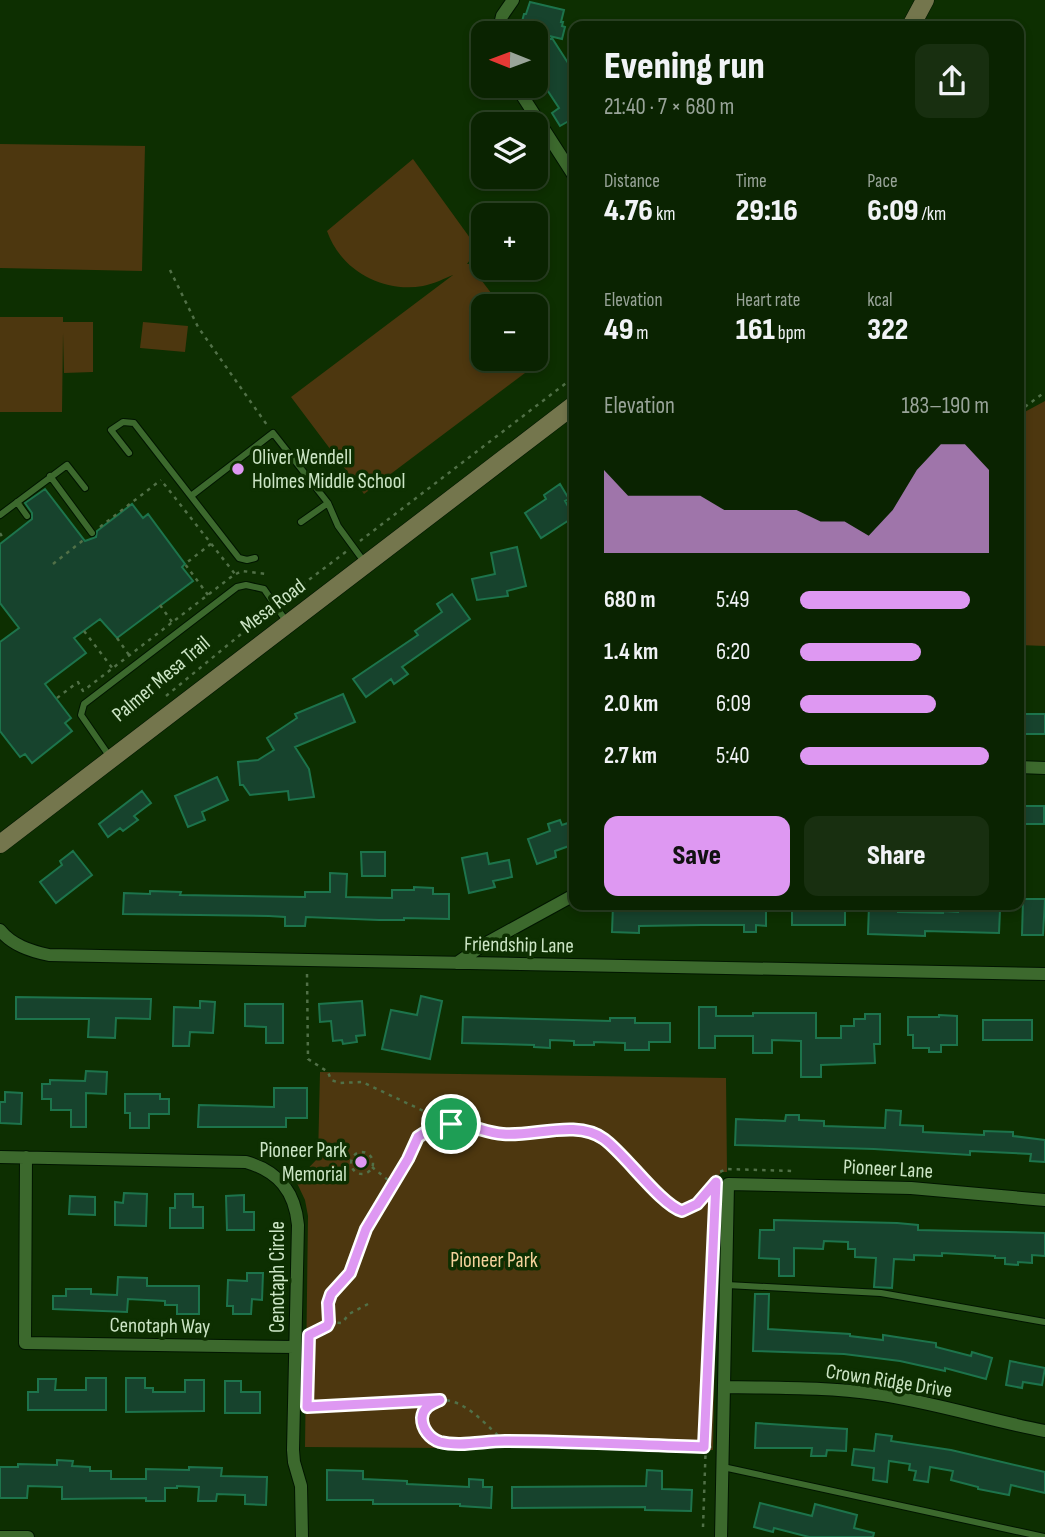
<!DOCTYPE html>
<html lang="en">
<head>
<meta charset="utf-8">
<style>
  body { margin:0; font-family:"Sofia Sans Condensed",sans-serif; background:#182f10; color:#f1f3f6; height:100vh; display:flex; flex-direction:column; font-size:26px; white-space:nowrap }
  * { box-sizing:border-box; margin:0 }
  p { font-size:23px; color:#99a499 }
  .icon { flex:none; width:38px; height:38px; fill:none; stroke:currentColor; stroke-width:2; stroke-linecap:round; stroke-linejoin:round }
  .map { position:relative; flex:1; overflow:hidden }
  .panel { position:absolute; left:569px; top:21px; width:455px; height:889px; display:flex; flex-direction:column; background:#0a2301; border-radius:14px; box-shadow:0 4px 10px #0003,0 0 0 2px #2a4023 }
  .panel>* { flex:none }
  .needle { width:46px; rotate:271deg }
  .controls { position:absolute; left:471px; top:21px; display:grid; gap:14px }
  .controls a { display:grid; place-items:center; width:77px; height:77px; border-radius:14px; background:#0a2301; box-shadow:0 4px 10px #0003,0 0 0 2px #2a4023; font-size:35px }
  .pin { position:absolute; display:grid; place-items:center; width:60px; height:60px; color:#fff; margin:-30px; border:4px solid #fff; border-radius:50%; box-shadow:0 2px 7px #0007 }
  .round { display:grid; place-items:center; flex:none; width:74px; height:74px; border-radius:14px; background:#182f10 }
  .headline { display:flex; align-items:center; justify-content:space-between; height:119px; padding:0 35px }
  h1 { font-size:38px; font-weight:800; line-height:52px }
  .figures { display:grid; grid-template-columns:repeat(3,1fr); gap:10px; height:119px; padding:7px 35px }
  .figures div { display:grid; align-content:center }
  .figures b { font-size:30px; font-weight:800 }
  .figures small { font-size:19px; font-weight:400 }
  .figures p { font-size:19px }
  .chart { height:196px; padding:14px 35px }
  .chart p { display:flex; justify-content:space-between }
  .chart svg { width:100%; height:126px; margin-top:7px; fill:#de98f2; opacity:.7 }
  .cta { display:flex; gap:14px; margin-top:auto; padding:14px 35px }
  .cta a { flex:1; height:80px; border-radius:14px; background:#de98f2; color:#111; font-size:28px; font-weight:800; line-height:80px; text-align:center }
  .cta a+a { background:#182f10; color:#f1f3f6 }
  ul { padding:0 35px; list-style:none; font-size:23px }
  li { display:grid; grid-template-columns:112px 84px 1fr; align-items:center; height:52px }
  li i { height:18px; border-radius:9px; background:#de98f2 }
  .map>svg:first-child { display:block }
  .green { fill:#4d370f }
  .building { fill:#17432d; stroke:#1d744c; stroke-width:2 }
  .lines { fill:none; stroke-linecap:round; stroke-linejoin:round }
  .lane-casing { stroke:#011500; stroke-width:8 }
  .street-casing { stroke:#011500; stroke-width:14 }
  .secondary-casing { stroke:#011500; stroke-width:19 }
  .path { stroke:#517047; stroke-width:2.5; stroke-dasharray:3.5 5; stroke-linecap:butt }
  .lane { stroke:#3c692d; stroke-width:6 }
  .street { stroke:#3c692d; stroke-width:12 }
  .secondary { stroke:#74764d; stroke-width:18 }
  .route-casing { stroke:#fff; stroke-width:14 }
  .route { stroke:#de98f2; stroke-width:9 }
  .poi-dot { fill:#de98f2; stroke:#0d2f01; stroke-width:2.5 }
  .labels { text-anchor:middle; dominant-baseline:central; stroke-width:7; stroke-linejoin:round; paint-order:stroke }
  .poi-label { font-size:21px; fill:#cce5c5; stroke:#0d2f01; text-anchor:start }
  .street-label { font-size:21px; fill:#cce5c5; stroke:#0d2f01 }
  .park-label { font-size:21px; fill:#f5d29c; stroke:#0d2f01 }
</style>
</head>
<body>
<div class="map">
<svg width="1045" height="1537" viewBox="0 0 1045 1537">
  <rect width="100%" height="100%" fill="#0d2f01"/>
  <!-- green -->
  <path class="green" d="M0,144L145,146L142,271L0,268Z
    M413,159L478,249L467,264H469L501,306H483V359H536V353L541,361L364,494L291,397L453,275C445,278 434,284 423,286C383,293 341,271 327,231Z
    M0,317H63V322H93V372L64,373L63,333L62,412H0Z
    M143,322L188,326L185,352L140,348Z
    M1045,401V646L1019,645V415Z
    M320,1072L726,1078L727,1172H722L718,1176L713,1450L507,1446L445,1448L305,1447L308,1216L305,1200L296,1181L318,1158Z"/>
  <!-- building -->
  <path class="building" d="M530,2L564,10L561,22H563L562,26L565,27L562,39L520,29L524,14H526Z
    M552,38L570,66L574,63V118L560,126L552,113L559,108L536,73V48Z
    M560,484L569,499L565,501L574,517L541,538L525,513L546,499L544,495Z
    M45,489L85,541L96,537L97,531L132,504L143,518L148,514L185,564L182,567L193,581L117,638L100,619L74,638L86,653L45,684L71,718L65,723L72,731L32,763L25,754L20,757L0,731V642L19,628L0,603V544L32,519V513L25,503Z
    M517,547L526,586L507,591L508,596L477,600L472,579L495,574L491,553Z
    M452,594L470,619L402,667L408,674L394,684L391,679L366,697L353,679L418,635L415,631L442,612L437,604Z
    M343,694L355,722L295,747L309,769L314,797L289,800L288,791L250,795L243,785H240L238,762L258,760L274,750L267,738L297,718L295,714Z
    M1025,714H1045V734H1025Z
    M217,777L228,800L202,812L205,820L188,827L175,796Z
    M142,791L151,803L134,816L138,820L123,831L120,828L108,837L99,824Z
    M1018,806H1044V824H1018Z
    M560,820L562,825L574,821V840L568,842L569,846L555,851L556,857L537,864L528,839L550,831L548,824Z
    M73,851L92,875L56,903L40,882L62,865L60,861Z
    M361,852H385V876H362Z
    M487,853L489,864L509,860L512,877L493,881L495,887L469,893L462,858Z
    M330,873L347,874L346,897L392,898V890H414V887L433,888V894H449V919L404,918V920H379L306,917L305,926H285V917L269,916L123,914L124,893L150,894V891L181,892L180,895L305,897V892H330Z
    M1023,899H1045L1043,935H1022Z
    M613,905H766V926L756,925V932H744V925H702L639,926V933L612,932Z
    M792,905H845V925H792Z
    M869,905H898V912L943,913V911L958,912V909L1000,910L999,933L925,931V936L868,934Z
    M421,996L442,1001L430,1059L382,1049L391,1010L417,1015Z
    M16,997L151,999L150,1019L116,1018L115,1038L88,1037L89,1019H16Z
    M200,1001L215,1002L213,1033L190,1032L189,1046H173L174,1007L200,1008Z
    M362,1001L365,1035L356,1036L357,1042L343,1044L342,1040L333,1041L331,1021L320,1022L319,1004Z
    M245,1004H283V1043H266V1027L245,1026Z
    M699,1007H716V1016H753V1013H816V1038H841V1026H854V1019H865V1014H880V1044H874L875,1063L821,1065V1077H801V1041L772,1040V1053H753V1036H715V1048H699Z
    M939,1015L957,1016V1045H941V1052H929V1048H913V1035H908V1017H939Z
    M463,1017L610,1021V1018H635V1023H670V1042H649V1050H625V1043L594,1042V1045H574V1041L550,1040V1048L534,1047V1045L462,1043Z
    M983,1020H1032V1040H983Z
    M86,1071L107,1072L106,1094L86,1093V1127H71V1110H51V1099H42V1084H50V1080L85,1081Z
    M274,1088H307V1118H286V1127H198L199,1105L274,1107Z
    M5,1092L22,1093L21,1124L0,1123V1102H5Z
    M125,1094H160V1099H169V1114H149V1128H130V1113H125Z
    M886,1110L901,1111L900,1125L923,1126V1132L984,1135V1131L1013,1132V1136L1045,1140V1162L1030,1161L1031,1154L970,1151V1155L874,1149L735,1145L736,1119L785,1121L786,1115H799V1120L824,1121V1126L885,1128Z
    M124,1193L147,1194L146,1226L115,1225V1202L123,1203Z
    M175,1194H193V1207H203V1228H170V1208H175Z
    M244,1195V1212H254V1230H227L226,1196Z
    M70,1196L95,1197V1215L69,1214Z
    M774,1220L897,1223L918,1225V1230L1045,1233V1256L1032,1255V1263L1018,1262V1265L1005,1264V1258H995V1256L942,1253V1256L914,1255V1260L894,1259L892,1288L874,1287L876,1258L855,1257V1249H848V1242L824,1241L823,1249L794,1248V1276H779V1259L759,1258L760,1230H774Z
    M247,1273H263L262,1300L252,1299L251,1314H233V1306H227L228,1280L247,1281Z
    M118,1277L147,1278V1286H199V1314H177V1305H165V1301L128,1299L127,1312L53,1309V1296H66V1289H91V1294L117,1295Z
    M755,1294H769L768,1329L850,1334V1336L883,1340V1335L936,1343V1347L971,1356L972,1352L992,1358L986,1379L945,1368V1371L900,1361L844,1354L753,1351Z
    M1010,1361L1045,1368L1042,1385L1023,1382L1022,1388L1006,1385Z
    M86,1378H106V1410H28V1392H38V1379H56L55,1390H86Z
    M126,1378H145V1388H153V1392H185V1380H204V1411L126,1412Z
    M225,1381H241V1392H260V1413H225Z
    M756,1423L847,1429L846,1451L827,1450L826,1456H811L812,1448H755Z
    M876,1434L892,1436L891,1441L951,1450L1045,1472V1493L1011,1485L1009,1495L978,1489V1487L951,1480L953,1471L930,1467L928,1482L914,1480L916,1471L909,1470L910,1464L889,1461L887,1482L873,1480L874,1468L852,1465L854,1449L874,1451Z
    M57,1460L73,1461L72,1466L90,1467V1471H111V1479H146V1469L189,1470V1467L222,1468L221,1476L267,1477L266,1505L245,1504V1495L217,1494L216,1501H198L199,1487L177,1486V1488H165V1501H146V1498L62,1499V1487L28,1486L27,1498H0V1467H18V1464L57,1465Z
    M327,1470L363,1471V1479L407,1481V1484L469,1487V1479L483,1480V1487H492L491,1508L460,1506V1504H373V1500H327Z
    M647,1470L662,1471V1489L692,1490L691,1511L645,1510V1507L512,1508V1487L646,1486Z
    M760,1503L812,1516L815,1504L857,1515L854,1528L874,1533L873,1537H809L774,1528L773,1532L754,1527Z"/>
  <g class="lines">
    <defs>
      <path id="lane" d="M129,453L111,430L123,422L134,423L239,558L247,560L255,558
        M50,476L92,533
        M191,496L273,433L328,503L338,526L365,563
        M17,502L27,516
        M0,515L67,465L85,488
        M301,522L328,503
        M110,757L81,715L84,704L237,587L246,585L264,589L286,621
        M727,1285L881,1293L1045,1322
        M723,1467L1044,1537"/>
      <path id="street" d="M498,33L502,16L513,0
        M516,86L574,176
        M1018,767L1045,768
        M0,930C12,945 30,951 49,955L1045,974
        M457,963L483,945L574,895
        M0,1157L246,1162C278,1171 295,1191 298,1225L293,1450L294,1462L301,1486L302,1537
        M26,1157L25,1343L295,1347
        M726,1387C776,1388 827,1387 876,1394C933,1402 988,1420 1045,1431
        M0,1537H28
        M721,1537L728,1184L911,1188L1045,1200"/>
      <path id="secondary" d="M911,26L925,0
        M0,844L574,405"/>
    </defs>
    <!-- lane casing -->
    <use href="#lane" class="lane-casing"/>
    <!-- street casing -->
    <use href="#street" class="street-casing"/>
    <!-- secondary casing -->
    <use href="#secondary" class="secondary-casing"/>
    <!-- path -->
    <path class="path" d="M170,270L198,327L267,425
      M1018,412L1045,392
      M100,527L161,480
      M0,533L4,540
      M360,541L574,377
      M53,564L86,538
      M236,574L242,571L267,574
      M208,595L185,564L212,543
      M282,600L347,551
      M160,605L172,622
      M84,631L113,669
      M117,638L129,655
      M166,696L269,611
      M57,698L78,682L83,691L235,574L161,480
      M307,974L308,1059L328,1072L331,1080L340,1083L362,1082L449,1123
      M351 1163a11 11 0 1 1 22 0a11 11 0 1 1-22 0Z
      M372,1167L393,1184
      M716,1178L717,1173L727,1169L792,1171
      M329,1322L342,1323L349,1314L368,1304
      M309,1335L327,1326L329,1322L328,1303L331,1294L350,1273L366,1229L409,1159L418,1137L435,1126L456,1123L503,1134L563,1130L595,1134L611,1145L670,1204L683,1211L697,1204L714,1184
      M307,1407L436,1400
      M504,1441C489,1428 470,1405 450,1401C421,1394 413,1423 438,1442L712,1447
      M703,1527L712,1265"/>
    <!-- lane -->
    <use href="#lane" class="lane"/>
    <!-- street -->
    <use href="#street" class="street"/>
    <!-- secondary -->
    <use href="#secondary" class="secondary"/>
  </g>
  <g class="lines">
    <defs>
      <path id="route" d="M451,1124C469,1123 485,1133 503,1134C533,1137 577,1119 604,1139C625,1154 661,1205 682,1211L697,1204L716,1182L704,1447C638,1445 571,1441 505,1441C484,1441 460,1447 440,1442C430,1439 422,1429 422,1418C423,1407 431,1404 440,1400L307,1407L309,1335L327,1326L329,1322L328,1303L331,1294L350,1273L366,1229L408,1159L418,1137L435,1126Z"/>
    </defs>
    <!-- route casing -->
    <use href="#route" class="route-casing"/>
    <!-- route -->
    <use href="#route" class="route"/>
  </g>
  <!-- markers -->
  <g class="poi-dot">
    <circle cx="238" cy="469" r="7"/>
    <circle cx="361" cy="1162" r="7"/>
  </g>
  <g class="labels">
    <!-- poi labels -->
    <g class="poi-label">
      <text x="252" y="457">Oliver Wendell<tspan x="252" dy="24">Holmes Middle School</tspan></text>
      <text x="347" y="1150" text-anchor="end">Pioneer Park<tspan x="347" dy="24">Memorial</tspan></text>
    </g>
    <!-- street labels -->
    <g class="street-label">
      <text transform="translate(273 606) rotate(-37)">Mesa Road</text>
      <text transform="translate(161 679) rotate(-40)">Palmer Mesa Trail</text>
      <text transform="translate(519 945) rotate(1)">Friendship Lane</text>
      <text transform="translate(888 1169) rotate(3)">Pioneer Lane</text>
      <text transform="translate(277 1277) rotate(-90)">Cenotaph Circle</text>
      <text transform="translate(160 1326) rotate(1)">Cenotaph Way</text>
      <text transform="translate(889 1381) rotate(9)">Crown Ridge Drive</text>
    </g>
    <!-- park labels -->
    <g class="park-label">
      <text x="494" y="1260">Pioneer Park</text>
    </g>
  </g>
</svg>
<div class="controls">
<a><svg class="needle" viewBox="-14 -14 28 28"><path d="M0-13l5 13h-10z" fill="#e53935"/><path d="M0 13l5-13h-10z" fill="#99a499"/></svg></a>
<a><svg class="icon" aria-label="layers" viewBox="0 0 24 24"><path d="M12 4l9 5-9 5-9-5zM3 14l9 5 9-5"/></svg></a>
<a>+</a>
<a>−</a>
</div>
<div class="pin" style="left:451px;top:1124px;background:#1e9e55"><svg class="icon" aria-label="arrive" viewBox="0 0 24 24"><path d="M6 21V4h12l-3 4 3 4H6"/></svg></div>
<section class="panel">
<div class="headline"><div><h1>Evening run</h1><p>21:40 · 7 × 680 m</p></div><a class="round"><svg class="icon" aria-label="share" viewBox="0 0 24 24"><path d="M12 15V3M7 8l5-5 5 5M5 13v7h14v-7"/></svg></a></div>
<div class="figures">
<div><p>Distance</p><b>4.76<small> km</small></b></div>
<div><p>Time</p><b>29:16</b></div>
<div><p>Pace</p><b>6:09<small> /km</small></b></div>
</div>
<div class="figures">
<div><p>Elevation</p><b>49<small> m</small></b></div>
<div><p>Heart rate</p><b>161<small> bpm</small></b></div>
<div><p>kcal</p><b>322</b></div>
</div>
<div class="chart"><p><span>Elevation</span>183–190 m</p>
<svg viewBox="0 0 160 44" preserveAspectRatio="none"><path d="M0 44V15L10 24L20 24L30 24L40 24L50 29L60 29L70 29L80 29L90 33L100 33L110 38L120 29L130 15L140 6L150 6L160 15V44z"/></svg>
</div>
<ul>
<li><b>680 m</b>5:49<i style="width:90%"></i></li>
<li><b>1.4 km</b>6:20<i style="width:64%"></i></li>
<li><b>2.0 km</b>6:09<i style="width:72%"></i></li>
<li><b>2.7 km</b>5:40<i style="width:100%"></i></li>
</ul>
<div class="cta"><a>Save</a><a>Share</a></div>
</section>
</div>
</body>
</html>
